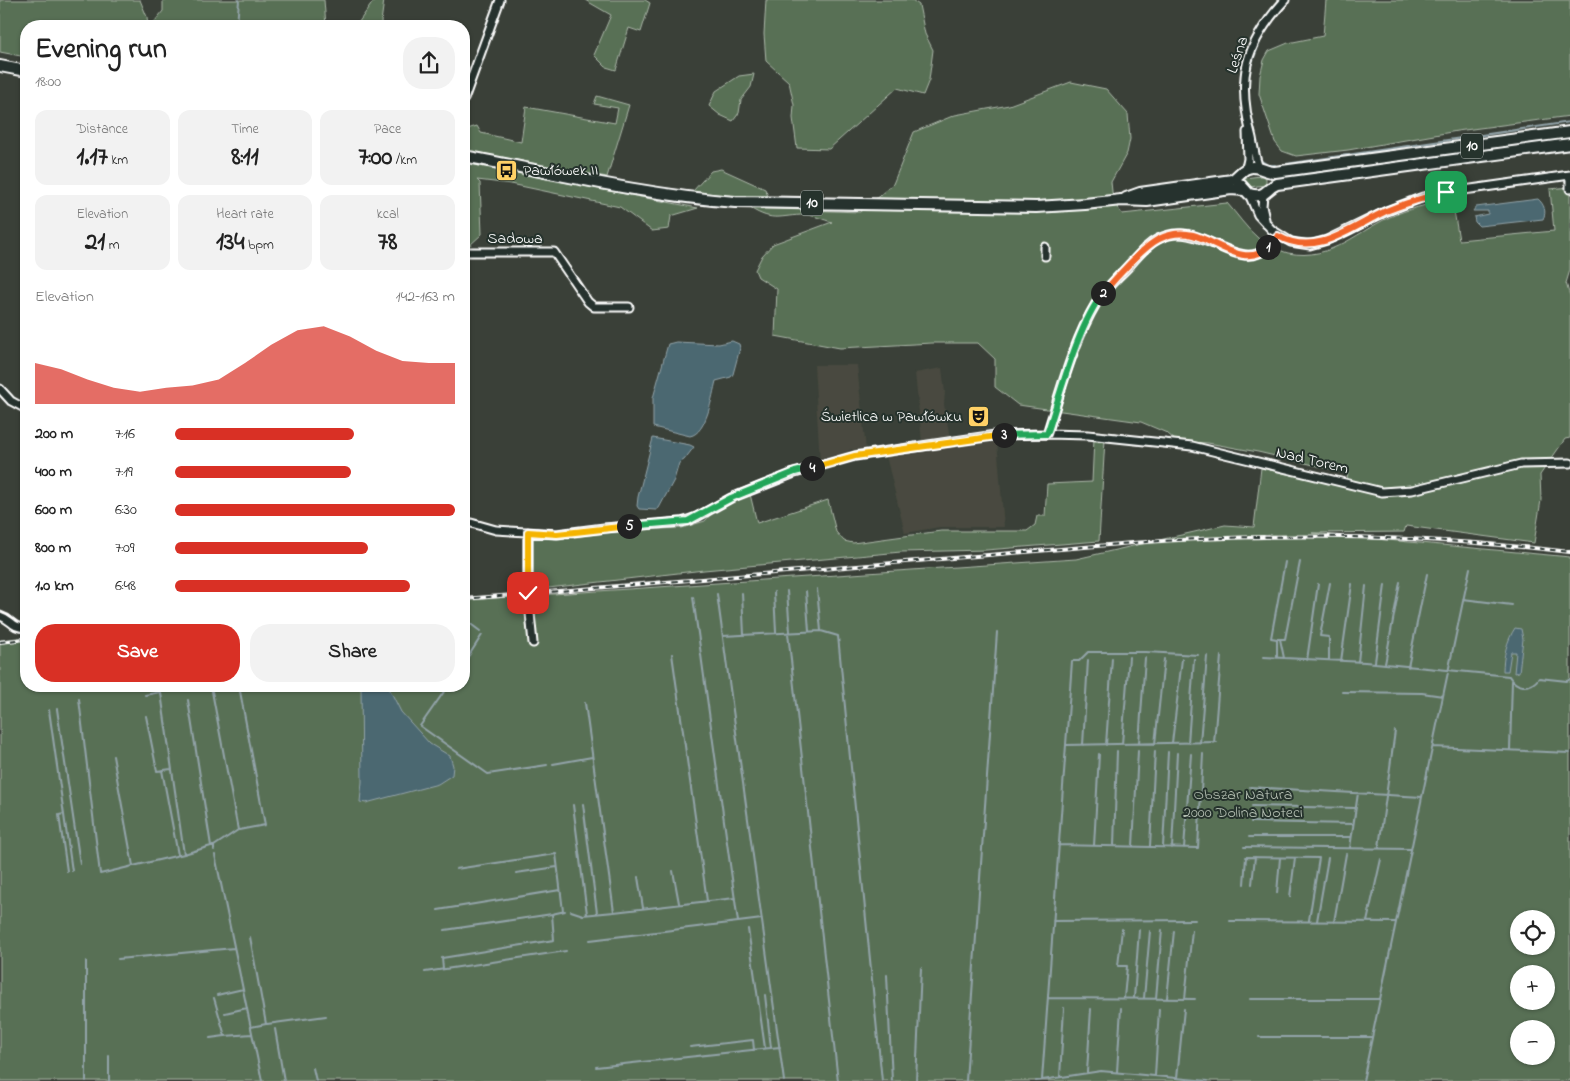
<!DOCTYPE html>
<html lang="en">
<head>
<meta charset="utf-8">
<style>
  body { margin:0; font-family:"Indie Flower",sans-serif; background:#f2f2f2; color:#222; height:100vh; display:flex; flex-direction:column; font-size:19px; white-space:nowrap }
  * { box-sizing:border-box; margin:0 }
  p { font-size:16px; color:#767676 }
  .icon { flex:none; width:28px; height:28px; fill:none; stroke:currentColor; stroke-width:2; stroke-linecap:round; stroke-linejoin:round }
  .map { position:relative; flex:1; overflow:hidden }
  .side { position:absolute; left:20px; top:20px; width:450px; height:672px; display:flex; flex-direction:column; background:#fff; border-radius:20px; box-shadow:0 1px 4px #0004 }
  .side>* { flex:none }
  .controls { position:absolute; left:1510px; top:910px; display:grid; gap:10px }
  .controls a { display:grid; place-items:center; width:45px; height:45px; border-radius:50%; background:#fff; box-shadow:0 1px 4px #0004; font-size:25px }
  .pin { position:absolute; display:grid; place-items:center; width:42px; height:42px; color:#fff; margin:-21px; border-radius:10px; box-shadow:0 2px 8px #0006 }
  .km { position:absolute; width:25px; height:25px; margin:-12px; border-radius:50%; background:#222; color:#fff; font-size:14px; line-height:25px; text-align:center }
  .round { display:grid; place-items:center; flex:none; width:52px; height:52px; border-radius:20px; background:#f2f2f2 }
  .headline { display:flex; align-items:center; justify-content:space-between; height:85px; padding:0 15px }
  h1 { font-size:28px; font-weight:800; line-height:38px }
  .stats { display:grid; grid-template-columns:repeat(3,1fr); gap:8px; height:85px; padding:5px 15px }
  .stats div { display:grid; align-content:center; border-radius:12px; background:#f2f2f2; text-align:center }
  .stats b { font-size:25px; font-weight:800 }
  .stats small { font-size:14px; font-weight:400 }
  .stats p { font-size:14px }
  .chart { height:140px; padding:10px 15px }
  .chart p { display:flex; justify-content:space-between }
  .chart svg { width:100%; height:90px; margin-top:5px; fill:#d93025; opacity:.7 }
  .cta { display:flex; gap:10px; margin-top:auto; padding:10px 15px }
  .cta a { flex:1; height:58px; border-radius:20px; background:#d93025; color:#fff; font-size:20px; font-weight:800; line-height:58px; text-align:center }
  .cta a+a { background:#f2f2f2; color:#222 }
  ul { padding:0 15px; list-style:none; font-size:16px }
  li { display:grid; grid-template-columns:80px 60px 1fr; align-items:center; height:38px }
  li i { height:12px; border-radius:6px; background:#d93025 }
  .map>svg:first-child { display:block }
  .built { fill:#484a3f }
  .green { fill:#597055; stroke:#acb8aa; fill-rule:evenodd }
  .water { fill:#4b6771; stroke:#93a4aa }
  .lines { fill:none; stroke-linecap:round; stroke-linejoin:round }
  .stream { stroke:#93a4aa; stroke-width:2 }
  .minor-casing { stroke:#fff; stroke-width:11 }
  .highway-casing { stroke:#fff; stroke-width:14 }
  .minor { stroke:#26332d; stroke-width:7 }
  .highway { stroke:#26332d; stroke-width:10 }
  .rail-casing { stroke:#fff; stroke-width:4 }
  .rail { stroke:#26332d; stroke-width:2; stroke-dasharray:5.5; stroke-linecap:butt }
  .split-1-casing { stroke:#fff; stroke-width:10 }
  .split-2-casing { stroke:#fff; stroke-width:10 }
  .split-3-casing { stroke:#fff; stroke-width:10 }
  .split-4-casing { stroke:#fff; stroke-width:10 }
  .split-5-casing { stroke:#fff; stroke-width:10 }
  .split-6-casing { stroke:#fff; stroke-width:10 }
  .split-1 { stroke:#f0652b; stroke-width:6 }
  .split-2 { stroke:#f0652b; stroke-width:6 }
  .split-3 { stroke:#22a559; stroke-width:6 }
  .split-4 { stroke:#f5b400; stroke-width:6 }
  .split-5 { stroke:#22a559; stroke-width:6 }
  .split-6 { stroke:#f5b400; stroke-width:6 }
  .labels { text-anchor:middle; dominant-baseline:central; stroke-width:4; stroke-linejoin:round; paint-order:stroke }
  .shield { fill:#26332d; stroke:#bec2c0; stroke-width:1 }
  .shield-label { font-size:15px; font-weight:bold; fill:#fff }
  .street-label { font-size:16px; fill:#fff; stroke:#26332d }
  .poi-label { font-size:16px; fill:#fff; stroke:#26332d; text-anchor:start }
  .park-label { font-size:16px; fill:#b4bfb2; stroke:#26332d }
</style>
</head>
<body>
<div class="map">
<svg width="1570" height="1081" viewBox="0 0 1570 1081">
  <rect width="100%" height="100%" fill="#3a4038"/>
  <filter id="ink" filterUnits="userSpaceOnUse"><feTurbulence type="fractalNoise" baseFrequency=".02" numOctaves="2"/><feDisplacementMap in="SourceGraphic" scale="10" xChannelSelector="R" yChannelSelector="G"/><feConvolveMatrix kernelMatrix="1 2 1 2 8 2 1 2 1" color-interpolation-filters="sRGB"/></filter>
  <g filter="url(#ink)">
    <!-- built -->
    <path class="built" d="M814,365H857L866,450L856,453L851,449L844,456L820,462Z
      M942,368L945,392L944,404L950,438L922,442L915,373Z
      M997,441L1004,527H940L905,533L886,456Z"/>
    <!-- green -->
    <path class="green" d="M0,0H140L147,17L148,26H26V57L0,52Z
      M163,0H324L326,26H151L163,11Z
      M376,0H384L381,22L382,26H356L373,2Z
      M585,0H645L650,3L641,32L629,28L616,70L606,67L594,55L611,15Z
      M766,0H912L919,5L925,34L933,50L929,80L923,95L897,88L829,149L797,148L793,118L794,105L789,82L766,61L764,34Z
      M1326,0H1570V116L1457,131L1348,150L1296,156L1282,151L1275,142L1259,94L1260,76L1264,60L1269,51L1288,43L1323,36Z
      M754,74L751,87L741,100L739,113L733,121L720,115L709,106L716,91L739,76Z
      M1071,82L1106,89L1128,114L1130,139L1127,153L1111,182L1113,201L1122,214L1227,203C1237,214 1246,228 1258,238C1266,245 1278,250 1288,253C1333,262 1358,229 1397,214C1415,207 1434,203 1452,199L1459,240L1554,231L1550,189L1570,187V270L1566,283L1570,296V438L1565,439L1540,475L1541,500L1534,543L1406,526L1404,532L1312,533L1570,557V1081H0V640L26,637V686H464V600L1076,559L1225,525L1254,527L1261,468L1346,487L1348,473L1258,452L1208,443L1176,441L1167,433L1141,422L1018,405L995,387V359L978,343H932L840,348L775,336L777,289L758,277L755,270L762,256L773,244L832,222C824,220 814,215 805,215C780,215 774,223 750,208L860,212L893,184L914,132L955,115L1009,105ZM1519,919H1546V946H1519ZM1519,974H1546V1001H1519ZM1519,1029H1546V1056H1519Z
      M597,96L629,105L607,177L464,150V130L477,126L481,133L521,142L526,107L615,123L618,108L594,104Z
      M1570,137V141L1286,179V175Z
      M464,163L698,208L671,216L669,229L652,231L620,207L511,184L477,180L480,183L482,234L469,246L464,242Z
      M721,169L765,189L768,196L738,197L693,191L711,171Z
      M1261,176L1266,177V185L1249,187L1243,181L1244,178Z
      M1094,438L1105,439L1099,541L986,550L901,552L704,570L531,590V535L682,528L705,521L711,514L732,502L750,494L757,523L828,500L836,532L844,541L853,543L941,531H1027L1035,525L1037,516H1045L1047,484L1092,482Z"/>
    <!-- water -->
    <path class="water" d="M1538,199C1544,204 1547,212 1543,219L1479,226L1475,222L1474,217L1488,214V211H1473L1476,207Z
      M732,341L739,344L740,348L733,374L731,377L716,381C712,396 707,433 690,436L653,427V398L668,344L676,342L719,344Z
      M653,438L690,445L694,447L684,460L679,463L674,480L659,508L656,510L639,509L637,506L638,497Z
      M1515,628L1521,629L1523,639L1519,672L1514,673L1516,652H1511L1508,671H1503C1503,657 1507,640 1515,628Z
      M361,686H388L401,712L430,744L450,756L453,766L452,775L438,784L366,803L360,802L362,782Z"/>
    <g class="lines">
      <!-- stream -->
      <path class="stream" d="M237,26L239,0
        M1250,68L1260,42
        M1251,117L1260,160L1268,165H1275
        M1286,164L1570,122
        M817,589L821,631
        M787,591L790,632
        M806,591L809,631
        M774,592L776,632
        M742,593L744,635
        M717,594L784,1081
        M693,597L738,922L762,919
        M1463,599L1512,605
        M464,619L480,631
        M788,633L838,1081
        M723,636L821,631L838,636L882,1081
        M1277,639H1285L1300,562
        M1280,639L1284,658
        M672,654L707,901
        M1264,657L1365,662L1509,676C1516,688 1530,690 1539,678L1567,681L1570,679
        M1277,658V639L1271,638L1285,562
        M1307,660L1318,584
        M1329,660V637L1320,636L1330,583
        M1341,661L1352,584
        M1358,662L1366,586
        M1375,662L1385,585
        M464,663L482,635
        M1385,664L1400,582
        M1408,667L1427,574
        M160,686L184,854L211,846
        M211,686L238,830L214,846
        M448,686L420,726L488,774L547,765
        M1342,692L1422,693L1443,696L1470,568
        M145,695L160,692
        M79,699L100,874L133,866
        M188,700L211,846H214V850
        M585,703L614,912L735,898
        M57,709L80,864
        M49,710L72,871
        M146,716L157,771L171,769
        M1139,743L1145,658
        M1172,743L1182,659
        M1188,743L1194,659
        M1200,743L1207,656
        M1214,743L1221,656
        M1122,744L1129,657
        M1155,744L1164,659
        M1066,745L1217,742
        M1083,745L1088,660
        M1106,745L1112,658
        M1433,747L1570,753
        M1510,750L1512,681
        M113,756L133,866L184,854
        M553,764L592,757
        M162,770L178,855
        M1250,787L1422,797
        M583,804L597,913
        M573,805L587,914
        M1252,806L1356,808
        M64,814L59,815L67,871
        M1251,822L1353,824
        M239,830L265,825L239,686
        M1249,837H1351
        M1058,845L1198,848L1203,754
        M1094,846L1099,754
        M1114,846L1117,751
        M1133,846L1138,751
        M1150,846L1155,751
        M1163,847L1168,752
        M1244,847L1411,849
        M1379,847L1395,731
        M1172,848L1177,753
        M1184,848L1191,754
        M1350,848L1358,793
        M215,855L262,1081
        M1245,857L1319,858L1309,920
        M456,869L556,854L563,911
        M673,871L679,903
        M516,873L557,867
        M638,877L643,908
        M1244,884L1246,857
        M1252,884L1255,857
        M1277,893L1280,858
        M1290,897L1295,858
        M438,910L560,890
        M571,911L583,915L614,912
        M1053,921L1195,920
        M1230,921L1395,922
        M1317,921L1328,858
        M1334,922L1346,854
        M1367,922L1381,859
        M748,929L765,1048
        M1122,929L1118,966H1127L1124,998
        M445,930L552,914
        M250,937L266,1024L251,1027
        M590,940L738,922
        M118,959L234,948
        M443,969L442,958L554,940L552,914L565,911
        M425,972L566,951
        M887,975L892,1081
        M217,995L243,989
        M765,995L771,1048
        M214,998L225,1036L252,1034
        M1048,998L1195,999
        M1134,998L1139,930
        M1144,998L1150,931
        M1156,998L1162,930
        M1167,998L1174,931
        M1185,999L1192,930
        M1250,999H1380
        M225,1013L247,1008
        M267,1024L326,1016
        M275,1029L284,1081
        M1259,1037H1372
        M210,1038L225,1036
        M690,1047L753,1040L754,1050
        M596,1067L780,1047
        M313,1068L316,1081
        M1087,1072L1091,1009
        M1117,1072L1121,1008
        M1155,1076L1159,1009
        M1060,1077L1064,1008
        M1177,1078L1184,1009
        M1042,1080L1072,661H1079L1088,652H1146L1198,655
        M86,1081V961
        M109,1081V1056
        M916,1081L921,968
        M966,1081L997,632
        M1036,1081L1101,1071L1208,1081
        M1363,1081L1443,696"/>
      <defs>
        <path id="minor" d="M464,99L500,0
          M1246,168L1248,159L1247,132
          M1259,168C1255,158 1254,148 1252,138C1236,79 1244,45 1285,0
          M1570,175V189
          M1249,194L1258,215L1272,230L1291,242L1310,245L1327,240L1387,211L1423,197L1464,190L1570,175
          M1263,195L1262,206L1266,224
          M464,252H554L588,302L594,307H629
          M1045,256V247
          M0,389L11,401L26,409
          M1047,434C1061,390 1073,342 1097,302C1105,288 1119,277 1130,265C1138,256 1146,245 1158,239C1205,215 1243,288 1278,236
          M464,521L496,530L557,534L604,528L682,522L697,517L731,498L795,473L855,456L995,435L1047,434L1088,435L1192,446L1382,492L1412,490L1521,464L1570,463
          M528,532V593L533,643
          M0,616C13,620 10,627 26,628"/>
        <path id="highway" d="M0,66L26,71
          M464,156C554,173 644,195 735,202L1036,207L1085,204L1121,200L1147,201L1231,189L1244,190
          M1240,184L1249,194C1266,199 1265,189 1277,184L1570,144
          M1126,198L1140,193L1232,180C1238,177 1241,170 1248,168C1257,164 1266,173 1275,172L1570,132"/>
      </defs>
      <!-- minor casing -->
      <use href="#minor" class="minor-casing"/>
      <!-- highway casing -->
      <use href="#highway" class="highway-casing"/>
      <!-- minor -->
      <use href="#minor" class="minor"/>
      <!-- highway -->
      <use href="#highway" class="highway"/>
      <defs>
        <path id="rail" d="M464,599L1132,543C1278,532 1424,535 1570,552
          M0,642L26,639"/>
      </defs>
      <!-- rail casing -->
      <use href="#rail" class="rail-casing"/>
      <!-- rail -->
      <use href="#rail" class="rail"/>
    </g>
  </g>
  <g class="lines" filter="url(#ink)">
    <defs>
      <path id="split-1" d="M1268,247L1278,236C1316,258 1352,227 1386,211C1406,203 1425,197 1446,192"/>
      <path id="split-2" d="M1103,293C1114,280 1144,246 1159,239C1169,234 1181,232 1193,235C1216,241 1246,269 1268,247"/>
      <path id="split-3" d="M1004,435L1047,434C1061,392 1077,327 1103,293"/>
      <path id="split-4" d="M812,468L855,456L1004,435"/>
      <path id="split-5" d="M629,526L688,521L731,498L795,472L812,468"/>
      <path id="split-6" d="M528,593V532L557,534L629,526"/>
    </defs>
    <!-- split-1 casing -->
    <use href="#split-1" class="split-1-casing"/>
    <!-- split-2 casing -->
    <use href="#split-2" class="split-2-casing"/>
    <!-- split-3 casing -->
    <use href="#split-3" class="split-3-casing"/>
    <!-- split-4 casing -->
    <use href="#split-4" class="split-4-casing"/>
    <!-- split-5 casing -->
    <use href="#split-5" class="split-5-casing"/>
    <!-- split-6 casing -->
    <use href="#split-6" class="split-6-casing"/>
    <!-- split-1 -->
    <use href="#split-1" class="split-1"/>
    <!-- split-2 -->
    <use href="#split-2" class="split-2"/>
    <!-- split-3 -->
    <use href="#split-3" class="split-3"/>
    <!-- split-4 -->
    <use href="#split-4" class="split-4"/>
    <!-- split-5 -->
    <use href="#split-5" class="split-5"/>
    <!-- split-6 -->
    <use href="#split-6" class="split-6"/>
  </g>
  <!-- icons -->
  <defs>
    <symbol id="bus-square" viewBox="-11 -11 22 22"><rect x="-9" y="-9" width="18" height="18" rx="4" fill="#ffd166" stroke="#26332d"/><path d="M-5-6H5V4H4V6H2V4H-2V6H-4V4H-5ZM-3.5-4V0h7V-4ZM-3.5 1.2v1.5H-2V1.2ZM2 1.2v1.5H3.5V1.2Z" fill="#111"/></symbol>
    <symbol id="theatre-square" viewBox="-11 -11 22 22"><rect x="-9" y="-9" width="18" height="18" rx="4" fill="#ffd166" stroke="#26332d"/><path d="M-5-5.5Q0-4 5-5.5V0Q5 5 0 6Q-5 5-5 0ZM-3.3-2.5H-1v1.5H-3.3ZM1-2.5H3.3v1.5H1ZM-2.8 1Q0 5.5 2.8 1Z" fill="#111"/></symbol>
  </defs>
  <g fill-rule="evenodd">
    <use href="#bus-square" x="494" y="158" width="25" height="25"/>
    <use href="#theatre-square" x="966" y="404" width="25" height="25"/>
  </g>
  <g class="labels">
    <!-- shield labels -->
    <g class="shield">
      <rect x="1461" y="133.5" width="22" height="25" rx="4"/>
      <rect x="801" y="190.5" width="22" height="25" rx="4"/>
    </g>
    <g class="shield-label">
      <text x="1472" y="146">10</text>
      <text x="812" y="203">10</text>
    </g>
    <!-- street labels -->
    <g class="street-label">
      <text transform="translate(1238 55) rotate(-72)">Leśna</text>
      <text x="515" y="239">Sadowa</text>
      <text transform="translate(1312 461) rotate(13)">Nad Torem</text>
    </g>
    <!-- poi labels -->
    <g class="poi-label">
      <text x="523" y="171">Pawłówek II</text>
      <text x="962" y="417" text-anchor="end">Świetlica w Pawłówku</text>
    </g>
    <!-- park labels -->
    <g class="park-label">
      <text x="1243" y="795">Obszar Natura<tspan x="1243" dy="18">2000 Dolina Noteci</tspan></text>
    </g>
  </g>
</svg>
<div class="controls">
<a><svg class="icon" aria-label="locate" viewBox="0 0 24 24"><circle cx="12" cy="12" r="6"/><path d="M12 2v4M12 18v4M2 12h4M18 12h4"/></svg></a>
<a>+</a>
<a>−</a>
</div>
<div class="pin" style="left:1446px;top:192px;background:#1e9e55"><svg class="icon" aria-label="arrive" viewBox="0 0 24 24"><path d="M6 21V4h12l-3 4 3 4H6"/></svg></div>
<div class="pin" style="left:528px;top:593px;background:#d93025"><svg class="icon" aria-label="check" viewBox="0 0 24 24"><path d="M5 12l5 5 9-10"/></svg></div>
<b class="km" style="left:1268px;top:247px">1</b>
<b class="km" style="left:1103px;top:293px">2</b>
<b class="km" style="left:1004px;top:435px">3</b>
<b class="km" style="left:812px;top:468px">4</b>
<b class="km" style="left:629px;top:526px">5</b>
<section class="side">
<div class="headline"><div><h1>Evening run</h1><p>18:00</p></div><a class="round"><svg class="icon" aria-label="share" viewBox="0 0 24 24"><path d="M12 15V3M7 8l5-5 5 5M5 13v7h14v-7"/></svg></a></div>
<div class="stats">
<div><p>Distance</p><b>1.17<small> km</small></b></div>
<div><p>Time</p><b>8:11</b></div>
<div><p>Pace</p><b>7:00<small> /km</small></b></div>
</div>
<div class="stats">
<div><p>Elevation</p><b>21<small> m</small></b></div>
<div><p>Heart rate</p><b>134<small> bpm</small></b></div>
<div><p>kcal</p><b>78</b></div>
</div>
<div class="chart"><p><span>Elevation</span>142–163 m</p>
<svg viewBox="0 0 160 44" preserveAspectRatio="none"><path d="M0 44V24L10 27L20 32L30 36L40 38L50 36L60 35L70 32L80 24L90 15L100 8L110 6L120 11L130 18L140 23L150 24L160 24V44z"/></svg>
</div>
<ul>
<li><b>200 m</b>7:16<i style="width:64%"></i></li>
<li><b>400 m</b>7:19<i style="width:63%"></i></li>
<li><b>600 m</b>6:30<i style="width:100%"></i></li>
<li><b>800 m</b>7:09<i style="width:69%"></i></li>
<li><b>1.0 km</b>6:48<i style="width:84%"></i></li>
</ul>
<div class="cta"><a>Save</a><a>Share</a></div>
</section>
</div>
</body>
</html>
